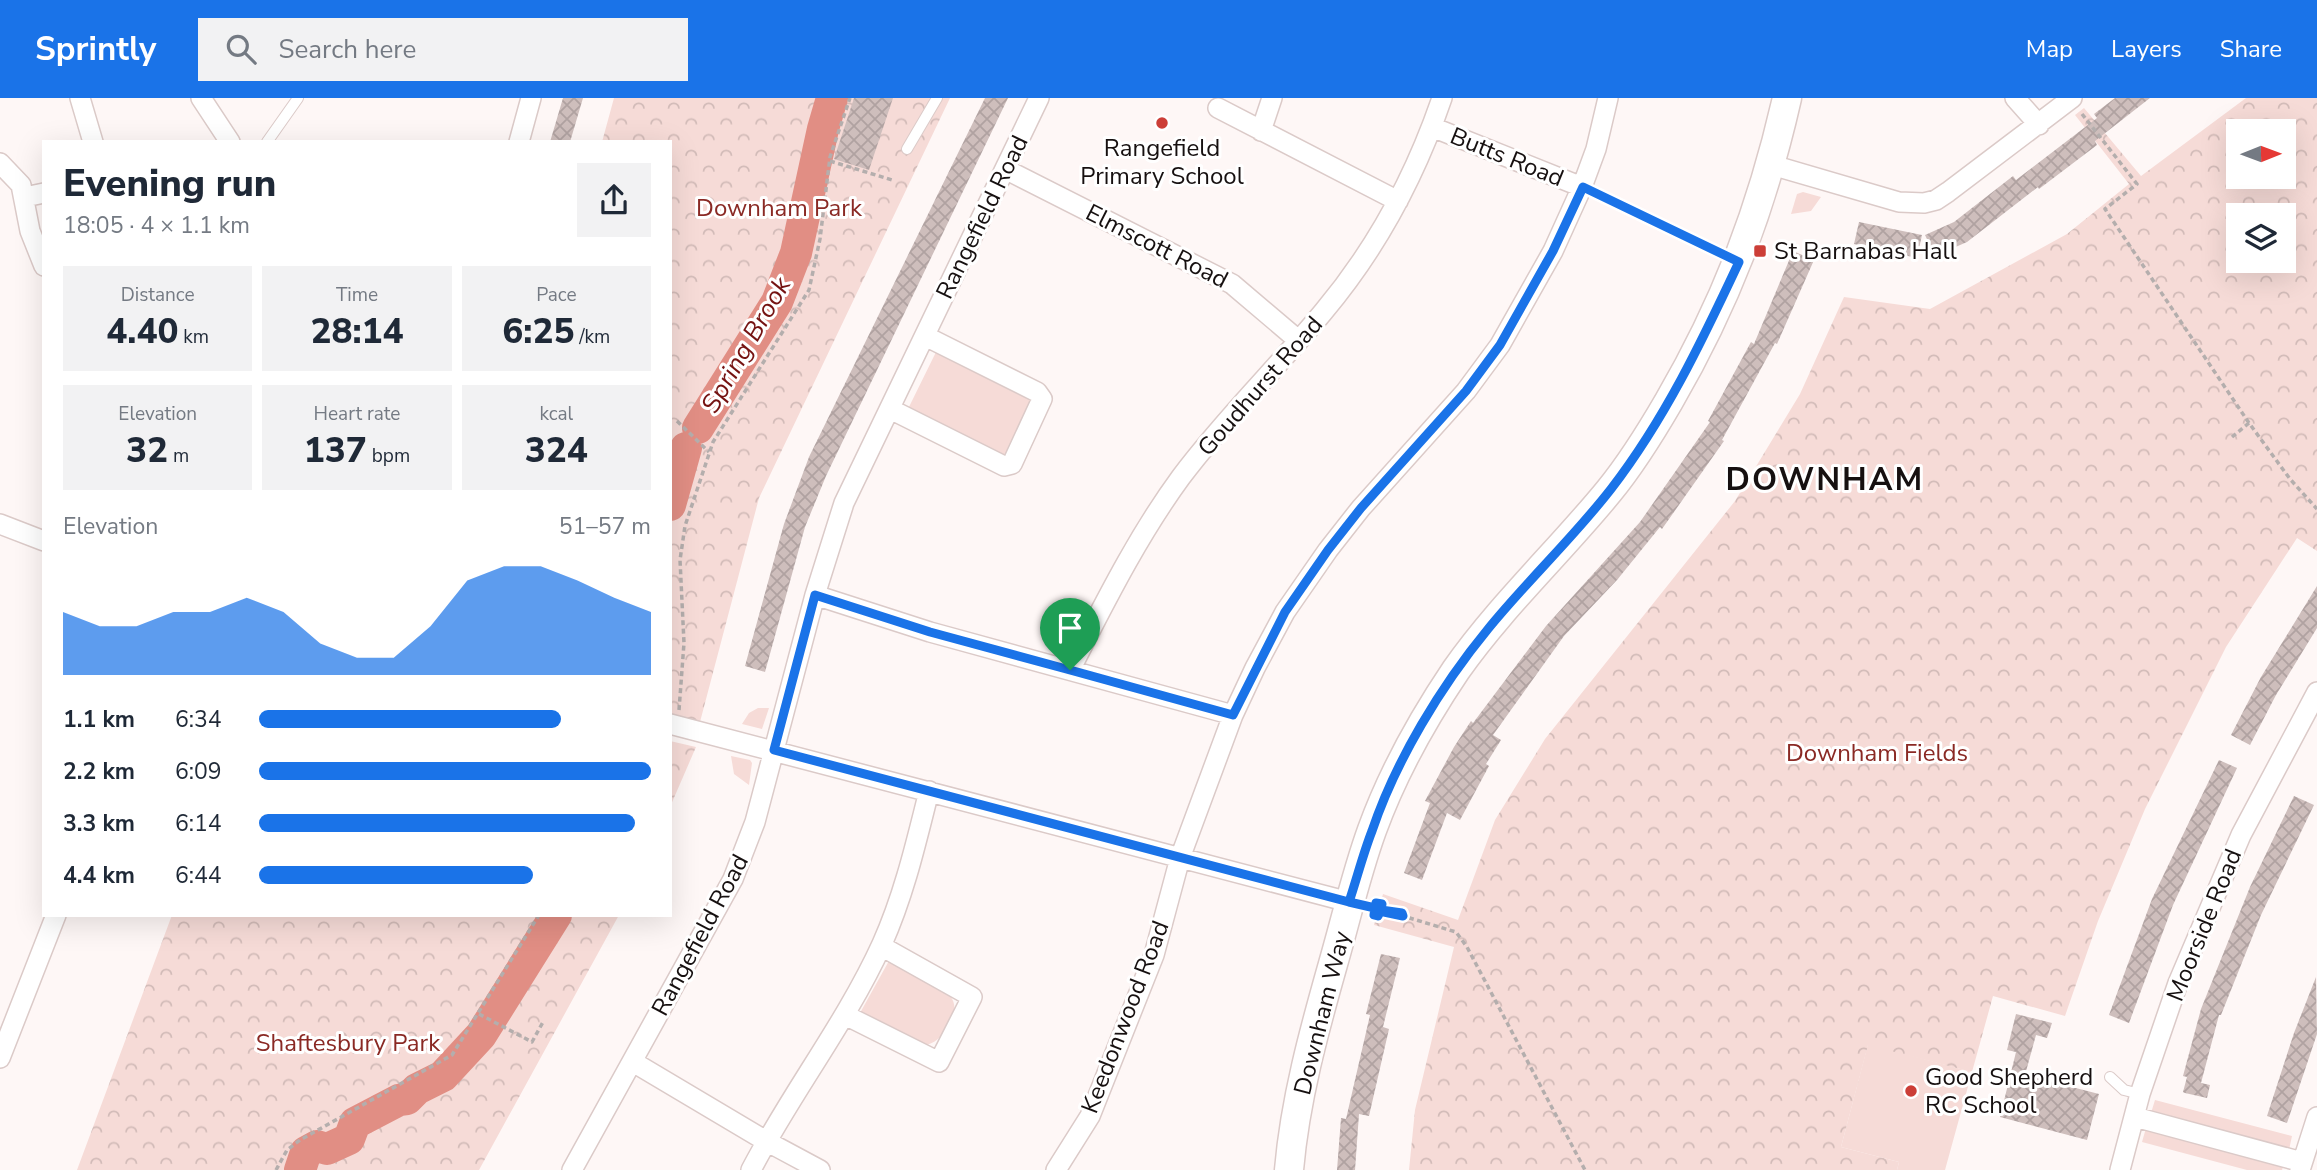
<!DOCTYPE html>
<html lang="en">
<head>
<meta charset="utf-8">
<style>
  body { margin:0; font-family:"Nunito Sans",sans-serif; background:#f2f2f3; color:#1f2937; height:100vh; display:flex; flex-direction:column; font-size:26px; white-space:nowrap }
  * { box-sizing:border-box; margin:0 }
  p { font-size:23px; color:#747a83 }
  .icon { flex:none; width:38px; height:38px; fill:none; stroke:currentColor; stroke-width:2; stroke-linecap:round; stroke-linejoin:round }
  .map { position:relative; flex:1; overflow:hidden }
  .side { position:absolute; left:42px; top:42px; width:630px; height:777px; display:flex; flex-direction:column; background:#fff; border-radius:0px; box-shadow:0 7px 28px #0002 }
  .side>* { flex:none }
  .needle { width:46px; rotate:89deg }
  .fabs { position:absolute; left:2226px; top:21px; display:grid; gap:14px }
  .fabs a { display:grid; place-items:center; width:70px; height:70px; border-radius:0px; background:#fff; box-shadow:0 7px 28px #0002; font-size:35px }
  .pin { position:absolute; display:grid; place-items:center; width:60px; height:60px; color:#fff; margin:-72px -30px; border-radius:50% 50% 50% 0; rotate:-45deg; box-shadow:0 0 7px #0007 }
  .pin .icon { rotate:45deg }
  .round { display:grid; place-items:center; flex:none; width:74px; height:74px; border-radius:0px; background:#f2f2f3 }
  .headline { display:flex; align-items:center; justify-content:space-between; height:119px; padding:0 21px }
  h1 { font-size:38px; font-weight:800; line-height:52px }
  .figures { display:grid; grid-template-columns:repeat(3,1fr); gap:10px; height:119px; padding:7px 21px }
  .figures div { display:grid; align-content:center; border-radius:0px; background:#f2f2f3; text-align:center }
  .figures b { font-size:35px; font-weight:800 }
  .figures small { font-size:19px; font-weight:400 }
  .figures p { font-size:19px }
  .chart { height:196px; padding:14px 21px }
  .chart p { display:flex; justify-content:space-between }
  .chart svg { width:100%; height:126px; margin-top:7px; fill:#1a73e8; opacity:.7 }
  ul { padding:0 21px; list-style:none; font-size:23px }
  li { display:grid; grid-template-columns:112px 84px 1fr; align-items:center; height:52px }
  li i { height:18px; border-radius:9px; background:#1a73e8 }
  header { display:flex; align-items:center; gap:42px; box-sizing:border-box; height:98px; padding:0 35px; background:#1a73e8; color:#fff }
  header strong { font-size:33px }
  nav { display:flex; gap:38px; margin-inline-start:auto; font-size:24px }
  .search { width:490px; height:63px; background:#f2f2f3; display:flex; align-items:center; gap:18px; box-sizing:border-box; padding:0 24px; border-radius:0px; color:#747a83; font-size:26px }
  .map>svg:first-child { display:block }
  .green { fill:#f6dbd7 }
  .park { fill:url(#park-crowns); fill-rule:evenodd }
  .lines { fill:none; stroke-linecap:round; stroke-linejoin:round }
  .river { stroke:#e18e84; stroke-width:32 }
  .building { fill:url(#building-cross-hatch) }
  .lane-casing { stroke:#dbcac8; stroke-width:12 }
  .street-casing { stroke:#dbcac8; stroke-width:22 }
  .secondary-casing { stroke:#dbcac8; stroke-width:31 }
  .path { stroke:#b4aead; stroke-width:3.5; stroke-dasharray:5 3.5; stroke-linecap:butt }
  .lane { stroke:#fff; stroke-width:10 }
  .street { stroke:#fff; stroke-width:19 }
  .secondary { stroke:#fff; stroke-width:28 }
  .route-casing { stroke:#fff; stroke-width:14 }
  .route { stroke:#1a73e8; stroke-width:9 }
  .poi-dot { fill:#cc3e37; stroke:#fff; stroke-width:2.5 }
  .labels { text-anchor:middle; dominant-baseline:central; stroke-width:6; stroke-linejoin:round; paint-order:stroke }
  .poi-label { font-size:24px; fill:#161010; stroke:#fff; text-anchor:start }
  .street-label { font-size:24px; fill:#161010; stroke:#fff }
  .park-label { font-size:24px; fill:#8a2924; stroke:#fff }
  .water-label { font-size:26px; font-style:italic; fill:#751312; stroke:#fff }
  .district-label { font-size:32px; font-weight:bold; letter-spacing:2px; fill:#161010; stroke:#fff }
</style>
</head>
<body>
<header>
<strong>Sprintly</strong>
<div class="search"><svg class="icon" aria-label="search" viewBox="0 0 24 24"><circle cx="10" cy="10" r="6"/><path d="M15 15l6 6"/></svg>Search here</div>
<nav><a>Map</a><a>Layers</a><a>Share</a></nav>
</header>
<div class="map">
<svg width="2317" height="1072" viewBox="0 0 2317 1072">
  <defs>
    <pattern id="park-crowns" width="20" height="18" patternUnits="userSpaceOnUse" patternTransform="scale(1.75)"><rect width="20" height="18" fill="#f6dbd7"/><path d="M2 6a3 3 0 1 1 6 0M12 15a3 3 0 1 1 6 0" fill="none" stroke="#d2bbb8"/></pattern>
    <pattern id="building-cross-hatch" width="8" height="8" patternUnits="userSpaceOnUse" patternTransform="scale(1.75)"><rect width="8" height="8" fill="#cebebc"/><path d="M0 0l8 8M0 8l8-8" fill="none" stroke="#b0a2a1"/></pattern>
  </defs>
  <rect width="100%" height="100%" fill="#fef7f6"/>
  <!-- green -->
  <path class="green" d="M1803,94L1821,99L1811,113L1791,116L1797,96Z
    M937,252L1034,300L1007,361L907,313Z
    M758,610H769L762,631L742,626L749,615Z
    M731,658L750,662L752,665L749,687L734,676Z
    M890,861C902,868 946,890 951,899C957,908 954,916 949,925C943,936 939,943 927,947L860,915Z
    M1868,946L1972,974L1945,1072H1897L1899,1064L1841,1049Z
    M2155,1002L2292,1038L2289,1052L2151,1015Z
    M2146,1030L2284,1066L2282,1072H2247L2142,1044Z"/>
  <!-- park -->
  <path class="park" d="M614,0H950L759,400L700,624L670,617V44H602Z
    M2246,0H2317V453L2297,440L2226,549L2145,711L2098,823L2065,918L1993,898L1972,974L1868,947L1841,1049L1899,1064L1897,1072H1409L1415,1012L1454,849L1374,827L1383,796L1458,822L1495,722L1545,641L1735,403L1800,296L1844,199L1930,211L2067,136L2129,86L2075,17L2084,10L2141,78ZM2238,33H2284V79H2238ZM2238,117H2284V163H2238Z
    M670,643L696,649L670,709Z
    M172,817H619L479,1072H77Z"/>
  <g class="lines">
    <!-- river -->
    <path class="river" d="M698,330L777,204L796,155L823,31L832,0
      M670,407L686,350
      M300,1072L306,1054L317,1048L327,1051L349,1041L355,1025L399,1002L407,1001L417,991L443,978L481,937L556,817"/>
  </g>
  <!-- building -->
  <path class="building" d="M563,0H583L570,44H550Z
    M854,0H893L869,72L834,61Z
    M985,0H1008L826,378L805,429L765,574L745,568L784,426L809,359Z
    M2115,0H2150L2095,43L2097,47L2039,91L2038,89L1967,144L1935,158L1925,137L1954,124L2013,78L2016,82L2097,20L2094,16Z
    M1859,124L1922,137L1917,160L1854,146Z
    M1793,153L1814,162L1777,246L1775,245L1722,342L1724,343L1662,431L1660,429L1617,482L1564,538L1493,637L1501,642L1486,666L1489,668L1460,722L1447,715L1422,782L1404,775L1430,705L1425,703L1454,649L1471,623L1473,625L1546,528L1640,424L1710,324L1708,323L1751,244L1754,246Z
    M2317,488V530L2276,597L2250,647L2231,637L2261,579Z
    M2219,662L2237,670L2173,807L2129,925L2109,917L2152,801Z
    M2294,698L2314,707L2261,817L2221,917H2219L2201,985L2210,987L2207,1000L2185,995L2183,994L2187,979L2183,978L2201,911L2250,789Z
    M1381,856L1400,860L1383,929L1389,931L1369,1018L1359,1016L1355,1072H1337L1341,1020L1346,1021L1370,917L1366,916Z
    M2316,879L2317,936L2287,1025L2267,1018L2294,935Z
    M2016,916L2052,925L2047,940L2036,937L2025,977L2099,996L2087,1042L2000,1019L2016,954L2007,952Z"/>
  <g class="lines">
    <defs>
      <path id="lane" d="M267,44L298,0
        M907,51L937,0
        M2110,979L2124,992L2140,996"/>
      <path id="street" d="M80,0L93,44
        M201,0L230,44
        M2015,0L2039,27
        M1218,10L1398,103
        M1432,29L1582,89
        M1261,33L1272,0
        M519,44L531,0
        M0,65L21,87L30,133L44,168
        M1772,67L1899,104L1924,105L1936,102L1948,94L2072,0
        M1005,71L1232,186L1298,242
        M25,99L44,95
        M890,311L1004,368L1012,366L1042,301L1037,294L925,238
        M0,426L44,443
        M815,497L930,534L1233,617
        M1070,572C1104,506 1137,439 1181,379C1225,320 1278,269 1324,213C1376,151 1416,76 1442,0
        M670,626L1349,804
        M845,917L939,964L972,899L881,848
        M0,960L56,817
        M633,964L766,1043L820,1072
        M2135,1019L2302,1064
        M572,1072L733,781L755,724L815,497L844,405L1039,0
        M751,1072C791,995 846,925 882,846C904,797 916,745 929,693
        M1056,1072L1090,1018L1154,857L1180,760L1233,617L1255,570L1285,514L1328,452L1361,410L1466,293L1500,247L1553,153L1582,89L1596,51L1608,0
        M2120,1072L2140,996L2178,885L2241,737L2317,594
        M2300,1072L2317,1019"/>
      <path id="secondary" d="M1289,1072C1295,1002 1314,933 1333,866C1346,821 1356,776 1372,732C1392,677 1423,621 1456,572C1501,508 1560,453 1609,393C1632,365 1651,334 1669,303C1726,205 1762,110 1787,0"/>
    </defs>
    <!-- lane casing -->
    <use href="#lane" class="lane-casing"/>
    <!-- street casing -->
    <use href="#street" class="street-casing"/>
    <!-- secondary casing -->
    <use href="#secondary" class="secondary-casing"/>
    <!-- path -->
    <path class="path" d="M2082,16L2137,86L2105,111L2249,325L2290,381L2317,411
      M830,63L892,82
      M1597,96L1716,153
      M677,323L709,354
      M2232,339L2249,325
      M679,612L684,545L680,462L685,428L713,344L809,192L820,141L830,59L850,0
      M1372,809L1375,810L1376,805L1382,806L1381,812L1402,815L1403,818L1456,834L1467,849L1585,1072
      M1375,810L1374,817L1378,819L1381,812L1403,818
      M479,916L532,944L543,924
      M276,1072L287,1052L300,1042L452,957L539,817"/>
    <!-- lane -->
    <use href="#lane" class="lane"/>
    <!-- street -->
    <use href="#street" class="street"/>
    <!-- secondary -->
    <use href="#secondary" class="secondary"/>
  </g>
  <g class="lines">
    <defs>
      <path id="route" d="M1070,572L930,534L815,497L774,652L1349,804L1375,810L1376,805L1382,806L1381,812L1384,814L1403,818L1402,815L1381,812L1378,818L1374,817L1375,810L1349,804C1357,780 1363,756 1372,733C1396,662 1441,588 1488,531C1527,483 1573,440 1611,391C1665,321 1702,243 1739,164L1583,89L1553,153L1500,247L1466,293L1361,410L1328,452L1285,514L1233,617L1070,572"/>
    </defs>
    <!-- route casing -->
    <use href="#route" class="route-casing"/>
    <!-- route -->
    <use href="#route" class="route"/>
  </g>
  <!-- markers -->
  <g class="poi-dot">
    <circle cx="1162" cy="25" r="7"/>
    <rect x="1753" y="146" width="14" height="14" rx="3.5"/>
    <circle cx="1911" cy="993" r="7"/>
  </g>
  <g class="labels">
    <!-- poi labels -->
    <g class="poi-label">
      <text x="1162" y="50" text-anchor="middle">Rangefield<tspan x="1162" dy="28">Primary School</tspan></text>
      <text x="1774" y="153">St Barnabas Hall</text>
      <text x="1925" y="979">Good Shepherd<tspan x="1925" dy="28">RC School</tspan></text>
    </g>
    <!-- street labels -->
    <g class="street-label">
      <text transform="translate(1507 59) rotate(22)">Butts Road</text>
      <text transform="translate(982 119) rotate(-64)">Rangefield Road</text>
      <text transform="translate(1157 148) rotate(27)">Elmscott Road</text>
      <text transform="translate(1260 288) rotate(-49)">Goudhurst Road</text>
      <text transform="translate(2204 827) rotate(-68)">Moorside Road</text>
      <text transform="translate(700 837) rotate(-62)">Rangefield Road</text>
      <text transform="translate(1322 915) rotate(-76)">Downham Way</text>
      <text transform="translate(1125 919) rotate(-69)">Keedonwood Road</text>
    </g>
    <!-- park labels -->
    <g class="park-label">
      <text x="779" y="110">Downham Park</text>
      <text x="1877" y="655">Downham Fields</text>
      <text x="348" y="945">Shaftesbury Park</text>
    </g>
    <!-- water labels -->
    <g class="water-label">
      <text transform="translate(746 247) rotate(-60)">Spring Brook</text>
    </g>
    <!-- district labels -->
    <g class="district-label">
      <text x="1825" y="381">DOWNHAM</text>
    </g>
  </g>
</svg>
<div class="fabs">
<a><svg class="needle" viewBox="-14 -14 28 28"><path d="M0-13l5 13h-10z" fill="#e53935"/><path d="M0 13l5-13h-10z" fill="#747a83"/></svg></a>
<a><svg class="icon" aria-label="layers" viewBox="0 0 24 24"><path d="M12 4l9 5-9 5-9-5zM3 14l9 5 9-5"/></svg></a>
</div>
<div class="pin" style="left:1070px;top:572px;background:#1e9e55"><svg class="icon" aria-label="arrive" viewBox="0 0 24 24"><path d="M6 21V4h12l-3 4 3 4H6"/></svg></div>
<section class="side">
<div class="headline"><div><h1>Evening run</h1><p>18:05 · 4 × 1.1 km</p></div><a class="round"><svg class="icon" aria-label="share" viewBox="0 0 24 24"><path d="M12 15V3M7 8l5-5 5 5M5 13v7h14v-7"/></svg></a></div>
<div class="figures">
<div><p>Distance</p><b>4.40<small> km</small></b></div>
<div><p>Time</p><b>28:14</b></div>
<div><p>Pace</p><b>6:25<small> /km</small></b></div>
</div>
<div class="figures">
<div><p>Elevation</p><b>32<small> m</small></b></div>
<div><p>Heart rate</p><b>137<small> bpm</small></b></div>
<div><p>kcal</p><b>324</b></div>
</div>
<div class="chart"><p><span>Elevation</span>51–57 m</p>
<svg viewBox="0 0 160 44" preserveAspectRatio="none"><path d="M0 44V22L10 27L20 27L30 22L40 22L50 17L60 22L70 33L80 38L90 38L100 27L110 11L120 6L130 6L140 11L150 17L160 22V44z"/></svg>
</div>
<ul>
<li><b>1.1 km</b>6:34<i style="width:77%"></i></li>
<li><b>2.2 km</b>6:09<i style="width:100%"></i></li>
<li><b>3.3 km</b>6:14<i style="width:96%"></i></li>
<li><b>4.4 km</b>6:44<i style="width:70%"></i></li>
</ul>
</section>
</div>
</body>
</html>
